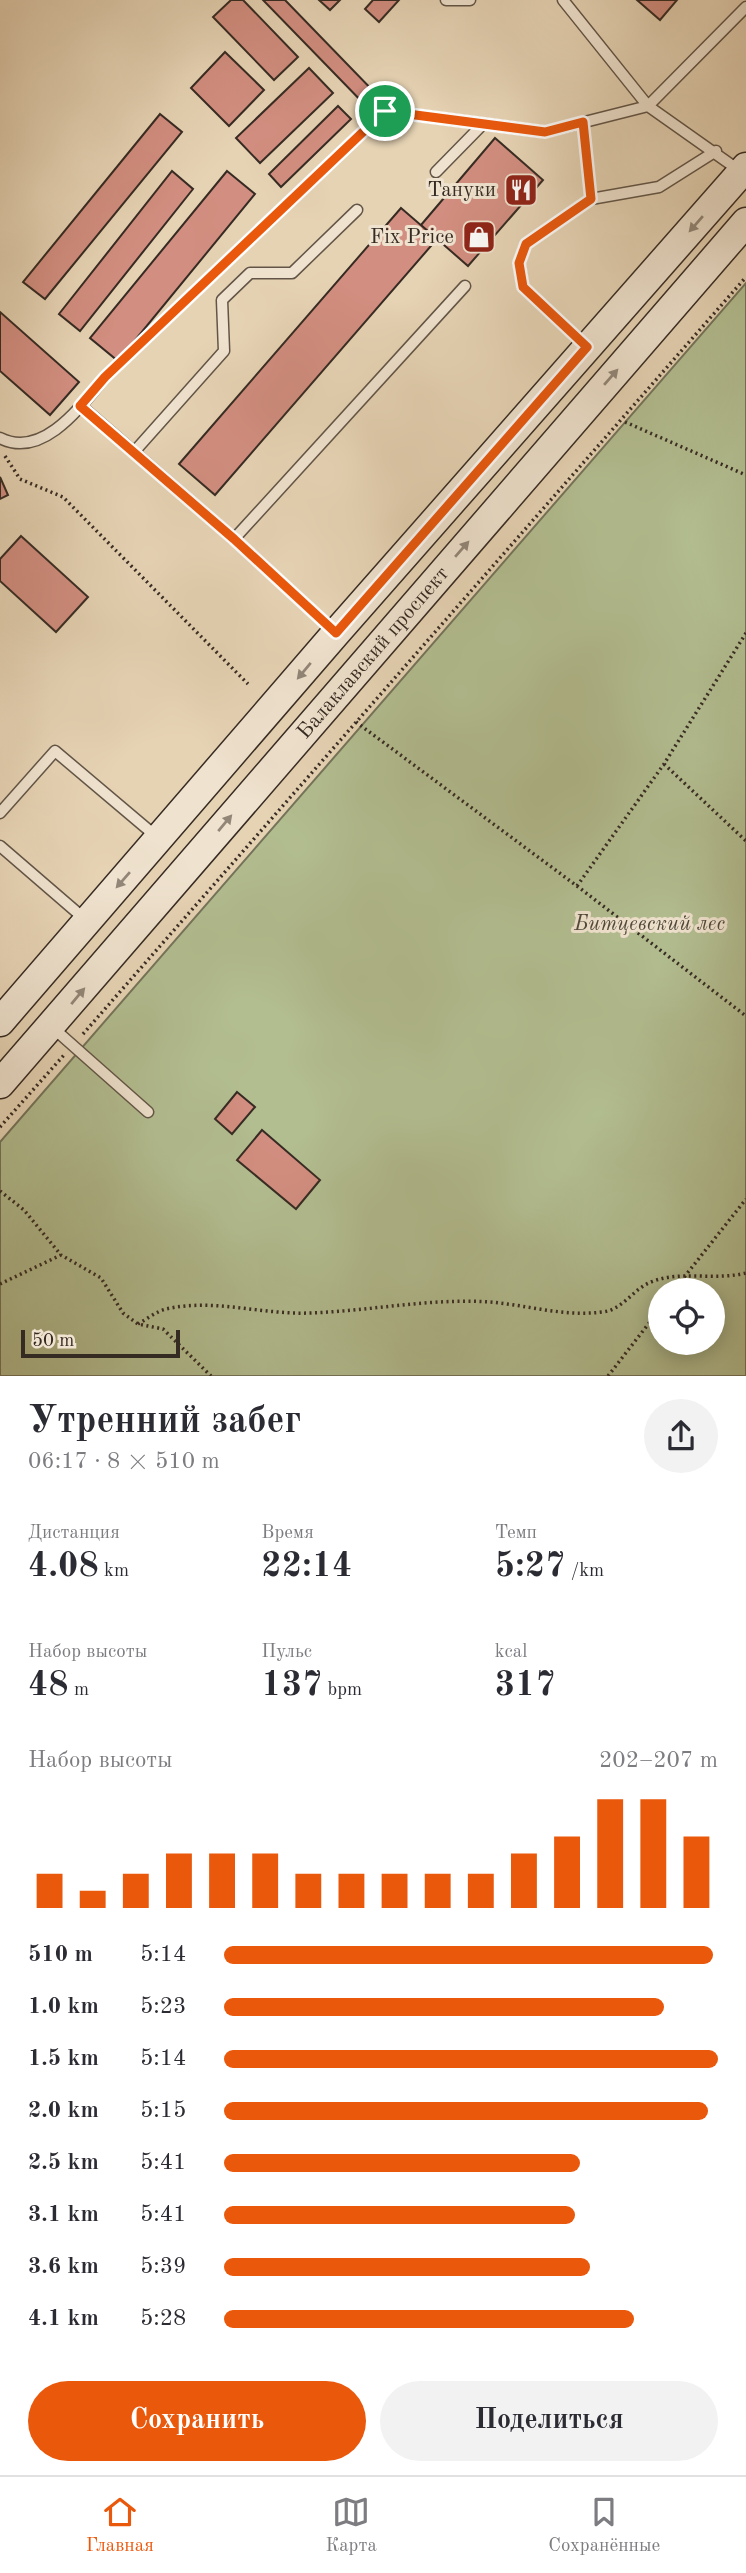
<!DOCTYPE html>
<html lang="ru">
<head>
<meta charset="utf-8">
<style>
  body { margin:0; font-family:"Old Standard TT",serif; background:#f2f2f3; color:#2b2b33; height:100vh; display:flex; flex-direction:column; font-size:26px; white-space:nowrap }
  * { box-sizing:border-box; margin:0 }
  p { font-size:23px; color:#7c7c81 }
  .icon { flex:none; width:38px; height:38px; fill:none; stroke:currentColor; stroke-width:2; stroke-linecap:round; stroke-linejoin:round }
  .map { position:relative; height:1376px; overflow:hidden }
  .panel { display:flex; flex-direction:column; background:#fff; flex:1 }
  .panel>* { flex:none }
  .fabs { position:absolute; left:648px; top:1278px; display:grid; gap:14px }
  .fabs a { display:grid; place-items:center; width:77px; height:77px; border-radius:50%; background:#fff; box-shadow:0 4px 18px #0003; font-size:35px }
  .scale { position:absolute; left:21px; bottom:18px; width:159px; box-sizing:border-box; padding-left:7px; border:4px solid #362b23; border-top:0; font-size:19px; line-height:24px; white-space:nowrap; color:#362b23; -webkit-text-stroke:5px #efe2ce; paint-order:stroke }
  .pin { position:absolute; display:grid; place-items:center; width:60px; height:60px; color:#fff; margin:-30px; border:4px solid #fff; border-radius:50%; box-shadow:0 2px 7px #0007 }
  .round { display:grid; place-items:center; flex:none; width:74px; height:74px; border-radius:37px; background:#f2f2f3 }
  .overview { display:flex; align-items:center; justify-content:space-between; height:119px; padding:0 28px }
  h1 { font-size:38px; font-weight:600; line-height:52px }
  .metrics { display:grid; grid-template-columns:repeat(3,1fr); gap:10px; height:119px; padding:7px 28px }
  .metrics div { display:grid; align-content:center }
  .metrics b { font-size:35px; font-weight:600 }
  .metrics small { font-size:19px; font-weight:400 }
  .metrics p { font-size:19px }
  .chart { height:196px; padding:14px 28px }
  .chart p { display:flex; justify-content:space-between }
  .chart svg { width:100%; height:126px; margin-top:7px; stroke:#ea580c; stroke-width:6 }
  .action { display:flex; gap:14px; margin-top:auto; padding:14px 28px }
  .action a { flex:1; height:80px; border-radius:42px; background:#ea580c; color:#fff; font-size:28px; font-weight:600; line-height:80px; text-align:center }
  .action a+a { background:#f2f2f3; color:#2b2b33 }
  ul { padding:0 28px; list-style:none; font-size:23px }
  li { display:grid; grid-template-columns:112px 84px 1fr; align-items:center; height:52px }
  li i { height:18px; border-radius:9px; background:#ea580c }
  .tabs { display:flex; justify-content:space-around; align-items:center; height:98px; border-top:2px solid #e1e1e2; background:#fff; font-size:19px; color:#7c7c81 }
  .tabs a { display:grid; justify-items:center; gap:4px }
  .tabs .current { color:#ea580c }
  .map>svg:first-child { display:block }
  .green { fill:#b2bd90; stroke:#74745a; stroke-width:2; fill-rule:evenodd }
  .building { fill:#d28e80; stroke:#362b23; stroke-width:2 }
  .lines { fill:none; stroke-linecap:round; stroke-linejoin:round }
  .service-casing { stroke:#625547; stroke-width:13 }
  .secondary-casing { stroke:#362b23; stroke-width:31 }
  .path { stroke:#362b23; stroke-width:3.5; stroke-dasharray:2 3.5; stroke-linecap:butt }
  .service { stroke:#efe2ce; stroke-width:10 }
  .secondary { stroke:#efe2ce; stroke-width:28 }
  .oneway { fill:#928678 }
  .route-casing { stroke:#fff; stroke-width:14 }
  .route { stroke:#ea580c; stroke-width:9 }
  .labels { text-anchor:middle; dominant-baseline:central; stroke-width:6; stroke-linejoin:round; paint-order:stroke }
  .poi-label { font-size:21px; fill:#362b23; stroke:#efe2ce; text-anchor:end }
  .street-label { font-size:21px; fill:#362b23; stroke:#efe2ce }
  .park-label { font-size:21px; font-style:italic; fill:#4f4839; stroke:#efe2ce }
</style>
</head>
<body>
<div class="map">
<svg width="746" height="1376" viewBox="0 0 746 1376">
  <rect width="100%" height="100%" fill="#e6d3b4"/>
  <filter id="stains"><feTurbulence type="fractalNoise" baseFrequency=".00286" numOctaves="4"/><feColorMatrix values="0 0 0 0 .2 0 0 0 0 .09 0 0 0 0 .02 0 0 0 .5 -.17"/></filter>
  <radialGradient id="worn" r=".72"><stop offset=".6" stop-color="#630" stop-opacity="0"/><stop offset="1" stop-color="#630" stop-opacity=".3"/></radialGradient>
  <!-- green -->
  <path class="green" d="M746,283V1376H0V1142ZM660,1290H712V1342H660Z"/>
  <!-- building -->
  <path class="building" d="M231,0H243L298,57L274,80L213,17Z
    M263,0H285L381,99L370,110Z
    M319,0H340L330,10Z
    M373,0H399L379,22L365,9Z
    M637,0H677L660,20Z
    M225,52L264,90L229,126L191,88Z
    M309,68L333,93L260,163L236,138Z
    M338,106L351,119L281,187L269,174Z
    M160,114L182,132L45,299L23,282Z
    M495,138L543,180L468,266L421,225Z
    M172,171L193,189L80,331L59,314Z
    M227,171L255,194L118,361L90,338Z
    M401,208L437,239L215,495L179,464Z
    M0,312L79,382L50,415L0,371Z
    M0,477L8,495L0,499Z
    M21,536L88,597L56,632L0,581V559Z
    M237,1092L255,1107L232,1134L215,1119Z
    M262,1130L320,1180L296,1209L237,1160Z"/>
  <g class="lines">
    <defs>
      <path id="service" d="M446,0H470
        M563,0L648,106L740,171
        M436,172L483,124
        M587,347L523,287L519,263L526,244L591,199L659,187L716,151
        M81,406L234,539L336,633
        M0,438C43,460 82,405 105,377L385,111L545,132L648,106L746,7
        M134,452L224,351L222,300L250,273H292L357,210
        M234,539L465,286
        M0,813L55,751L158,838
        M0,846L87,921
        M52,1027L148,1112"/>
      <g id="secondary">
        <path d="M0,1022L336,633L746,167"/>
        <path id="s1" d="M0,1084L746,222"/>
      </g>
    </defs>
    <!-- service casing -->
    <use href="#service" class="service-casing"/>
    <!-- secondary casing -->
    <use href="#secondary" class="secondary-casing"/>
    <!-- path -->
    <path class="path" d="M585,138L590,183
      M625,422L746,475
      M5,456L20,479L63,497L248,684
      M356,722L577,886L746,1016
      M664,764L746,841
      M577,886L664,764L746,633
      M83,1034L746,277
      M0,1127L64,1055
      M0,1191L24,1210L61,1255L101,1278L123,1313L138,1324L163,1329L211,1376
      M0,1284L61,1255
      M674,1290L746,1199
      M138,1324C147,1319 157,1311 166,1309C214,1298 262,1315 310,1313C370,1311 429,1298 490,1302C527,1305 564,1317 602,1312C623,1310 633,1289 651,1282C680,1270 715,1281 746,1273
      M608,1376L660,1309"/>
    <!-- service -->
    <use href="#service" class="service"/>
    <!-- secondary -->
    <use href="#secondary" class="secondary"/>
  </g>
  <!-- one-way arrows -->
  <defs><path id="oneway-solid" d="M-6-.8H1V-3.2L6.5 0L1 3.2V.8H-6Z" transform="scale(1.75)"/></defs>
  <g class="oneway">
    <use href="#oneway-solid" transform="translate(696 224) rotate(131)"/>
    <use href="#oneway-solid" transform="translate(611 377) rotate(-49)"/>
    <use href="#oneway-solid" transform="translate(462 549) rotate(-49)"/>
    <use href="#oneway-solid" transform="translate(304 671) rotate(130)"/>
    <use href="#oneway-solid" transform="translate(225 823) rotate(-50)"/>
    <use href="#oneway-solid" transform="translate(123 880) rotate(131)"/>
    <use href="#oneway-solid" transform="translate(78 996) rotate(-50)"/>
  </g>
  <g class="lines">
    <defs>
      <path id="route" d="M385,111L545,132L583,122L591,199L526,244L519,263L523,287L587,347L336,633L234,539L80,406L105,377Z"/>
    </defs>
    <!-- route casing -->
    <use href="#route" class="route-casing"/>
    <!-- route -->
    <use href="#route" class="route"/>
  </g>
  <!-- icons -->
  <defs>
    <symbol id="restaurant-square" viewBox="-11 -11 22 22"><rect x="-9" y="-9" width="18" height="18" rx="4" fill="#8f2418" stroke="#efe2ce"/><path d="M-5-6h1v4h1v-4h1v4h1v-4h1v5L-1.5 .5V6h-2V.5L-5-1ZM5-6V6H3V1.5H1.5Q1.5-4 5-6Z" fill="#fff"/></symbol>
    <symbol id="shop-square" viewBox="-11 -11 22 22"><rect x="-9" y="-9" width="18" height="18" rx="4" fill="#8f2418" stroke="#efe2ce"/><path d="M-5-2.5h2.3a2.7 3.5 0 0 1 5.4 0H5L5.5 6h-11ZM-1.5-2.5h3a1.5 2.3 0 0 0-3 0Z" fill="#fff"/></symbol>
  </defs>
  <g fill-rule="evenodd">
    <use href="#restaurant-square" x="502" y="171" width="38" height="38"/>
    <use href="#shop-square" x="460" y="218" width="38" height="38"/>
  </g>
  <g class="labels">
    <!-- poi labels -->
    <g class="poi-label">
      <text x="496" y="190">Тануки</text>
      <text x="454" y="237">Fix Price</text>
    </g>
    <!-- street labels -->
    <g class="street-label">
      <text stroke="none"><textPath href="#s1" startOffset="570">Балаклавский проспект</textPath></text>
    </g>
    <!-- park labels -->
    <g class="park-label">
      <text x="650" y="924">Битцевский лес</text>
    </g>
  </g>
  <rect width="100%" height="100%" filter="url(#stains)"/>
  <rect width="100%" height="100%" fill="url(#worn)"/>
</svg>
<div class="fabs">
<a><svg class="icon" aria-label="locate" viewBox="0 0 24 24"><circle cx="12" cy="12" r="6"/><path d="M12 2v4M12 18v4M2 12h4M18 12h4"/></svg></a>
</div>
<div class="scale">50 m</div>
<div class="pin" style="left:385px;top:111px;background:#1e9e55"><svg class="icon" aria-label="arrive" viewBox="0 0 24 24"><path d="M6 21V4h12l-3 4 3 4H6"/></svg></div>
</div>
<section class="panel">
<div class="overview"><div><h1>Утренний забег</h1><p>06:17 · 8 × 510 m</p></div><a class="round"><svg class="icon" aria-label="share" viewBox="0 0 24 24"><path d="M12 15V3M7 8l5-5 5 5M5 13v7h14v-7"/></svg></a></div>
<div class="metrics">
<div><p>Дистанция</p><b>4.08<small> km</small></b></div>
<div><p>Время</p><b>22:14</b></div>
<div><p>Темп</p><b>5:27<small> /km</small></b></div>
</div>
<div class="metrics">
<div><p>Набор высоты</p><b>48<small> m</small></b></div>
<div><p>Пульс</p><b>137<small> bpm</small></b></div>
<div><p>kcal</p><b>317</b></div>
</div>
<div class="chart"><p><span>Набор высоты</span>202–207 m</p>
<svg viewBox="0 0 160 44" preserveAspectRatio="none"><path d="M5 44V32M15 44V38M25 44V32M35 44V25M45 44V25M55 44V25M65 44V32M75 44V32M85 44V32M95 44V32M105 44V32M115 44V25M125 44V19M135 44V6M145 44V6M155 44V19"/></svg>
</div>
<ul>
<li><b>510 m</b>5:14<i style="width:99%"></i></li>
<li><b>1.0 km</b>5:23<i style="width:89%"></i></li>
<li><b>1.5 km</b>5:14<i style="width:100%"></i></li>
<li><b>2.0 km</b>5:15<i style="width:98%"></i></li>
<li><b>2.5 km</b>5:41<i style="width:72%"></i></li>
<li><b>3.1 km</b>5:41<i style="width:71%"></i></li>
<li><b>3.6 km</b>5:39<i style="width:74%"></i></li>
<li><b>4.1 km</b>5:28<i style="width:83%"></i></li>
</ul>
<div class="action"><a>Сохранить</a><a>Поделиться</a></div>
</section>
<nav class="tabs">
<a class="current"><svg class="icon" aria-label="home" viewBox="0 0 24 24"><path d="M3 11l9-7 9 7M6 9v11h12V9"/></svg>Главная</a>
<a><svg class="icon" aria-label="map" viewBox="0 0 24 24"><path d="M3 6l6-2 6 2 6-2v14l-6 2-6-2-6 2zM9 4v14M15 6v14"/></svg>Карта</a>
<a><svg class="icon" aria-label="saved" viewBox="0 0 24 24"><path d="M7 4h10v16l-5-4-5 4z"/></svg>Сохранённые</a>
</nav>
</body>
</html>
